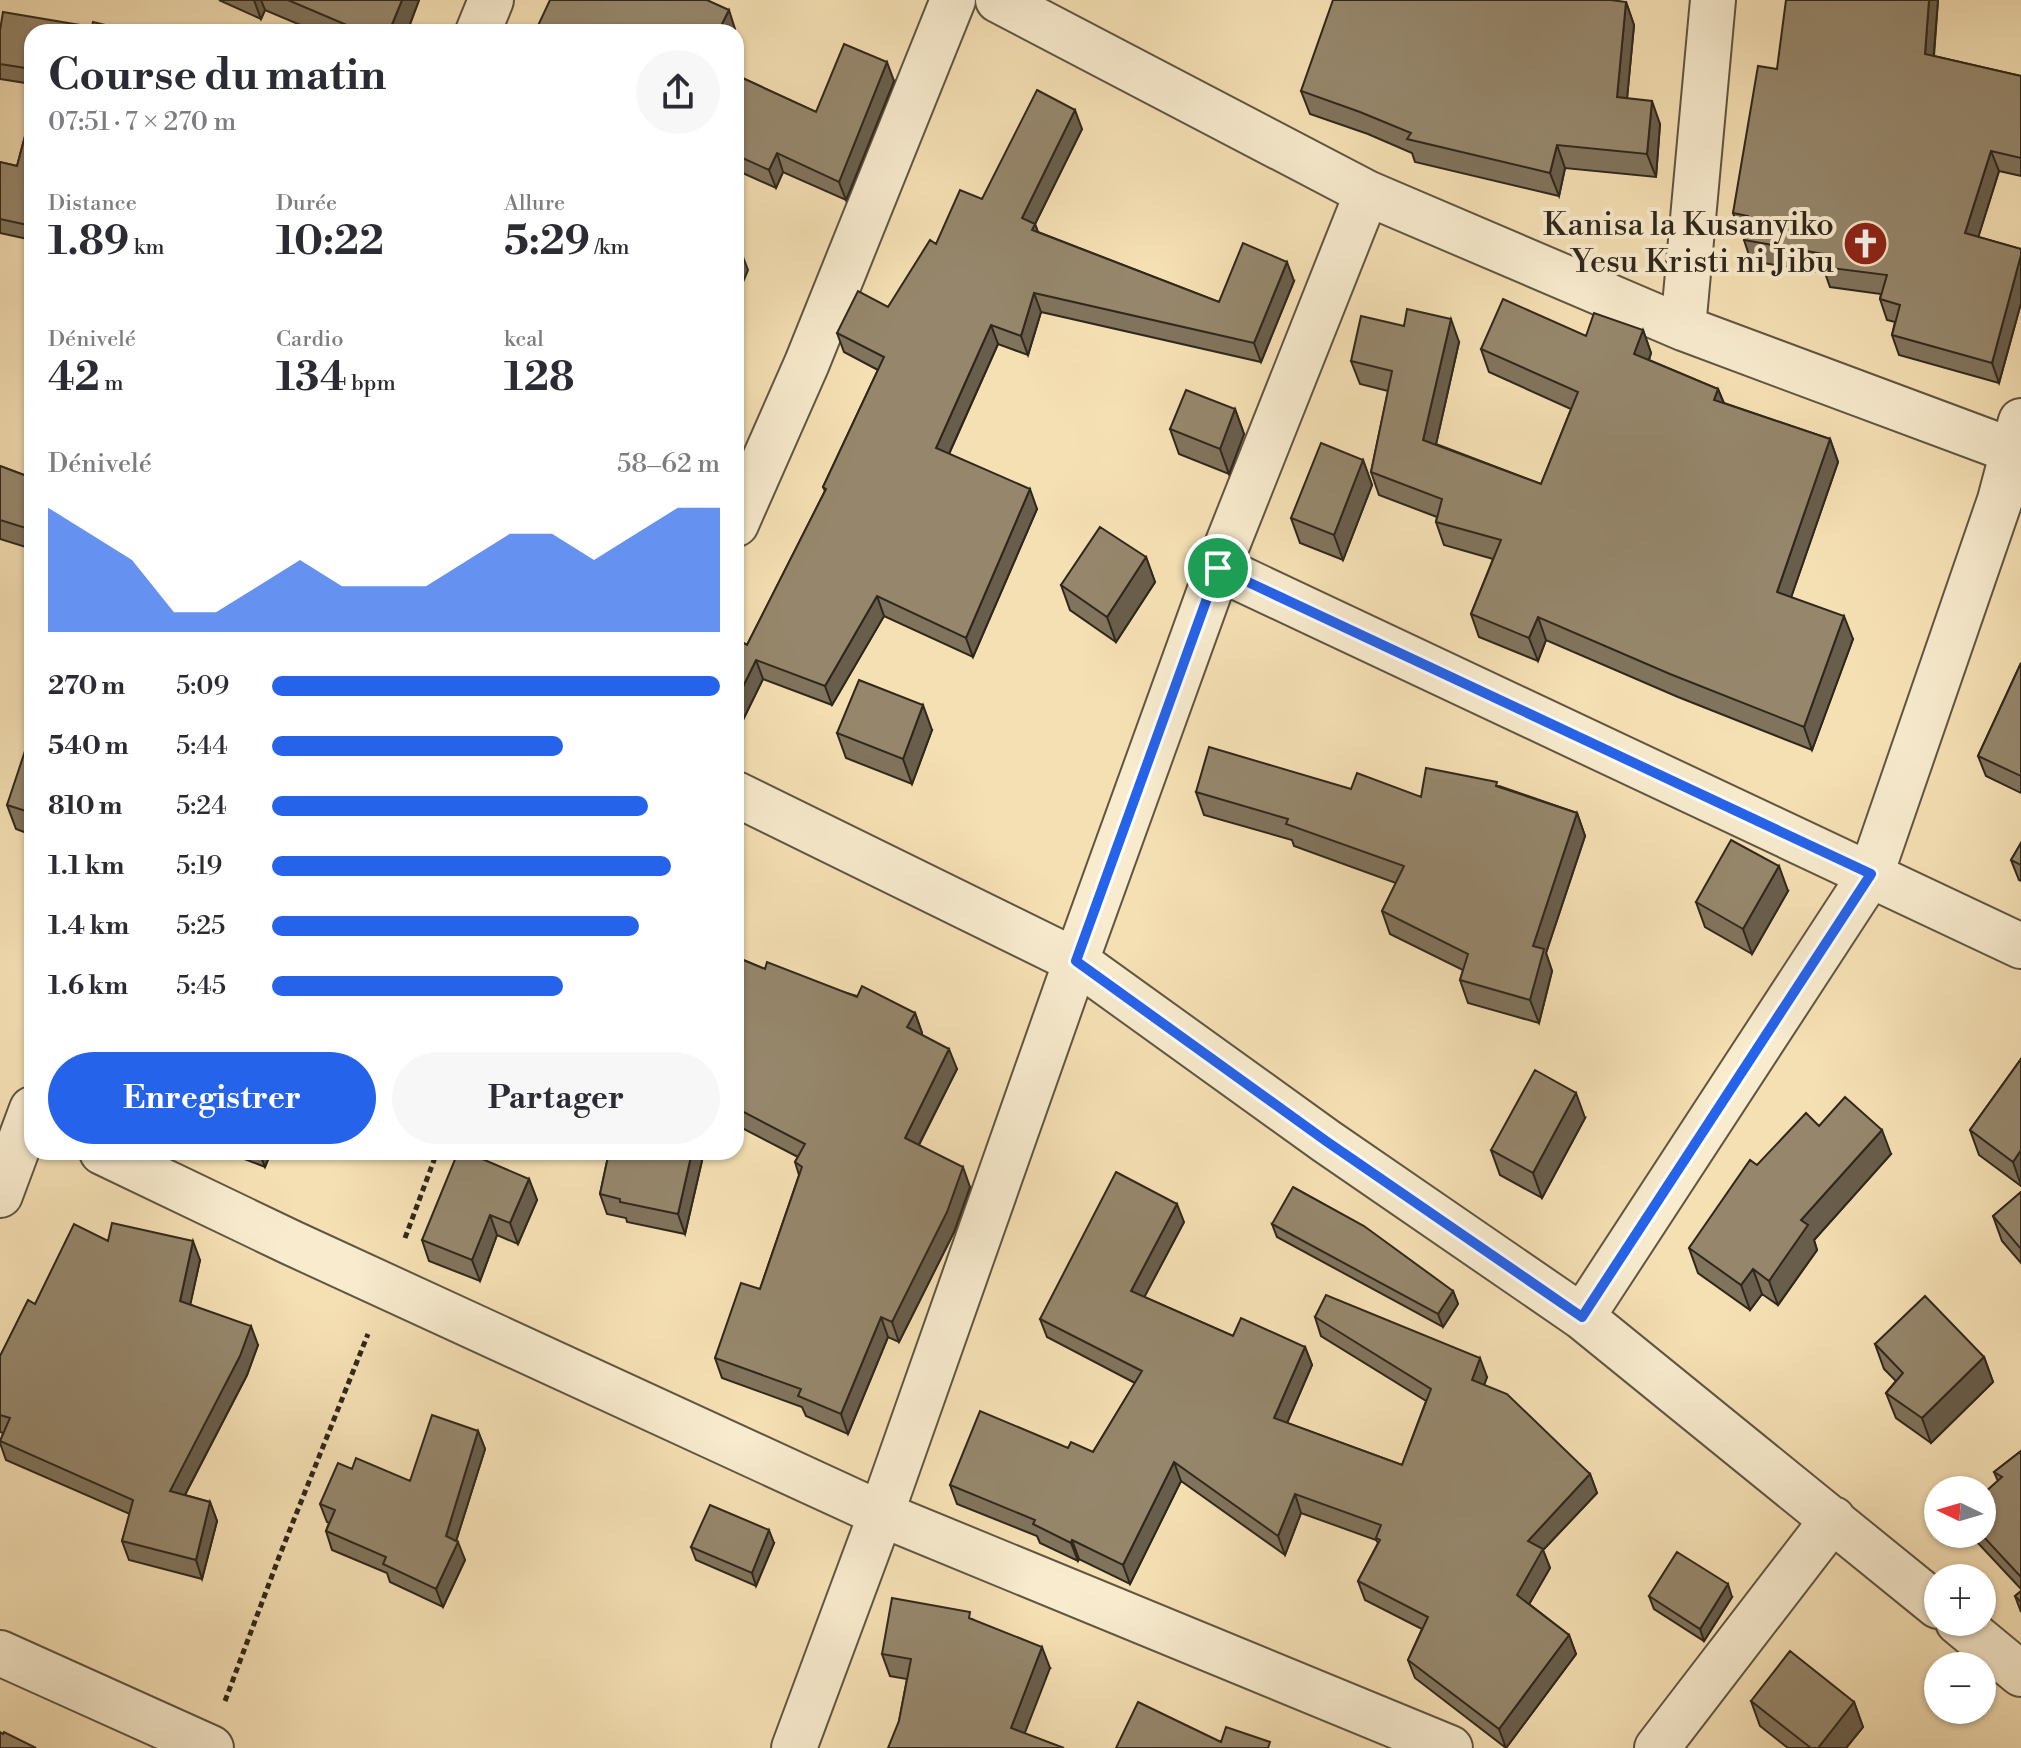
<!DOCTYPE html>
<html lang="fr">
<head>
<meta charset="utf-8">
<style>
  body { margin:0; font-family:"Libre Bodoni",serif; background:#f7f7f7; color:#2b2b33; height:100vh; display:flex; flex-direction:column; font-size:30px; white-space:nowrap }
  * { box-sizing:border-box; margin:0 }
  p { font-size:26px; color:#7c7c81 }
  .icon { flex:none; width:44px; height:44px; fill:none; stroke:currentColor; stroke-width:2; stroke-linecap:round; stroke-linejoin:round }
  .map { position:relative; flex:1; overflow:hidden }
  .panel { position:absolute; left:24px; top:24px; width:720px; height:1136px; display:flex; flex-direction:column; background:#fff; border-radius:24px; box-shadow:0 2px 6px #0004 }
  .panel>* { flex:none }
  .needle { width:52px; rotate:275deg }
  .fabs { position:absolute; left:1924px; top:1476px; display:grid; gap:16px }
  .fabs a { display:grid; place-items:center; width:72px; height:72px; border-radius:50%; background:#fff; box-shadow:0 2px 6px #0004; font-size:40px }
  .pin { position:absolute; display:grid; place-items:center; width:68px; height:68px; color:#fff; margin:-34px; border:4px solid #fff; border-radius:50%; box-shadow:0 2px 8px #0007 }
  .round { display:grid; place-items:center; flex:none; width:84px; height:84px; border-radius:42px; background:#f7f7f7 }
  .headline { display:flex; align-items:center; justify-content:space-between; height:136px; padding:0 24px }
  h1 { font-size:44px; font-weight:700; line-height:60px }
  .stats { display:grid; grid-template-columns:repeat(3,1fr); gap:12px; height:136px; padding:8px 24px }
  .stats div { display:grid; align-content:center }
  .stats b { font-size:40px; font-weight:700 }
  .stats small { font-size:22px; font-weight:400 }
  .stats p { font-size:22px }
  .chart { height:224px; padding:16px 24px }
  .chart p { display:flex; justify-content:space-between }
  .chart svg { width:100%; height:144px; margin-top:8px; fill:#2563eb; opacity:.7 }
  .primary-button { display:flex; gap:16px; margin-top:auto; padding:16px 24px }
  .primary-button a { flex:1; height:92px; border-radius:48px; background:#2563eb; color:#fff; font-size:32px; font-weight:700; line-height:92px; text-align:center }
  .primary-button a+a { background:#f7f7f7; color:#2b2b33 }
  ul { padding:0 24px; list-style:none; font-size:26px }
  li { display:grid; grid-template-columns:128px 96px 1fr; align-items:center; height:60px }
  li i { height:20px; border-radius:10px; background:#2563eb }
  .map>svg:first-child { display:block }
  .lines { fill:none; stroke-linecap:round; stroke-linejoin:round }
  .street-casing { stroke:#605543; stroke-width:48 }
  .path { stroke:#2f271d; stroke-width:5; stroke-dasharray:6 4; stroke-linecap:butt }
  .street { stroke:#f8ebce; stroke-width:44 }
  .wall { fill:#81745d; stroke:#2f271d; stroke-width:2 }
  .shaded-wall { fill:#695e4c; stroke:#2f271d; stroke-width:2 }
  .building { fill:#96876c; stroke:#2f271d; stroke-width:2 }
  .route-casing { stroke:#fff; stroke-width:16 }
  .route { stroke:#2563eb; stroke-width:10 }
  .labels { text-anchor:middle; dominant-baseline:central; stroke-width:8; stroke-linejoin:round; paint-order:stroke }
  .poi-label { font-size:32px; fill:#2f271d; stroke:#f8ebce; text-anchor:end }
</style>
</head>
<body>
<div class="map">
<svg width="2021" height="1748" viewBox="0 0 2021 1748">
  <rect width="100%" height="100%" fill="#f5e0b4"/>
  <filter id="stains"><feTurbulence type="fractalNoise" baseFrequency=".0025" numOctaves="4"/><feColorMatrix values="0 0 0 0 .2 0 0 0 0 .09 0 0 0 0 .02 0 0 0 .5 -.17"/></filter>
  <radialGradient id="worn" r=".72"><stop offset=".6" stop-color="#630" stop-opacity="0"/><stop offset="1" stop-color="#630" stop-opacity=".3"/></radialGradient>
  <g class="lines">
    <defs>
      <path id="street" d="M998,0L1367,193L1683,328L2013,451
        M478,32L491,0
        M1683,328L1713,0
        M736,524L807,363L953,0
        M1218,568L2021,946
        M736,794L1076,961L1326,1141L1582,1317L1938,1606
        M102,1152L292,1243L881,1514L1450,1748
        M0,1195L32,1109
        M1582,1317L1871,874L2000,500L2021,421
        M1958,1622L2021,1674
        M0,1653L211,1748
        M794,1748L881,1514L1076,961L1218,568L1367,193
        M1657,1748L1833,1519"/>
    </defs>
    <!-- street casing -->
    <use href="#street" class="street-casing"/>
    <!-- path -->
    <path class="path" d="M405,1238L437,1152
      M225,1701L279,1557L368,1334"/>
    <!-- street -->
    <use href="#street" class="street"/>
  </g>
  <!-- wall -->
  <path class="wall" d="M219,0H419L407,32H317L265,10L261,19Z
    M1938,0L1934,56L2021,76V176L1999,171L1978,237L2021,249V303L1999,383L1899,355L1892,335L1895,322L1887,320L1880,299L1881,294L1830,287L1825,273L1751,261L1744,240L1745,234L1740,233L1733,213L1777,69Z
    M1626,2L1634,25L1627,98L1660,124L1656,177L1565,168L1559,196L1415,162L1412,153L1368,134L1310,114L1301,91Z
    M92,27L32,32V84L0,79V30Z
    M736,75L816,112L894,81L846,200L783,172L776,188L736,170Z
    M32,110V240L0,233V162L17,166Z
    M1082,129L1035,224L1038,232L1219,302L1294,281L1261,362L1041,312L1028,355L998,344L949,454L1037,509L973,657L884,616L832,705L763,679L740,726L736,724V639L747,645L825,491L823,487L878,370L844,352L837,333L888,307L936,244L982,199Z
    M1643,330L1651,353L1649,360L1718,389L1724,403L1830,439L1838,462L1791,597L1853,639L1812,750L1678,697L1546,640L1538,661L1479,637L1471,614L1493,559L1444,545L1436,522L1437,517L1379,495L1371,472L1388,391L1360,384L1351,361L1459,342L1436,444L1541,484L1571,409L1489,372L1481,349Z
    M1235,409L1244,434L1229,474L1179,454L1170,429Z
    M1363,460L1372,485L1343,560L1300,543L1291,518Z
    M0,466L32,478V549L0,539Z
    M1146,557L1155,582L1116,642L1070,610L1061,585Z
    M2021,663V793L1986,776L1978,756Z
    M932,730L912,784L846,758L837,733Z
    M32,750V835L16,829L7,805Z
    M1499,786L1577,813L1585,836L1546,953L1552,971L1539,1023L1468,1003L1460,980L1463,970L1390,934L1382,911L1396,883L1294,846L1292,840L1204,815L1196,792L1351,789L1421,797Z
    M2021,843V881L2019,880L2011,860Z
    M1788,891L1752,954L1705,927L1696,902Z
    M736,957L765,969L915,1013L922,1033V1035L957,1069L919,1145L970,1187L954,1232L899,1342L888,1337L848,1434L806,1416L802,1407L722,1378L715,1358L760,1289L799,1175L795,1162L798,1157L736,1125Z
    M2021,1059V1186L1979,1155L1970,1130Z
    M1585,1118L1542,1198L1500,1175L1491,1150Z
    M1819,1126L1891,1154L1814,1240L1817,1250L1778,1305L1762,1294L1750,1310L1698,1273L1689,1248L1757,1165Z
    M160,1152H184L181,1159Z
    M226,1152H271L265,1167Z
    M609,1152H704L685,1234L627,1222L626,1218L607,1214L600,1194Z
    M529,1179L537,1200L518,1244L497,1235L480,1281L429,1261L422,1240Z
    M2021,1192V1263L2002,1241L1993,1216Z
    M1184,1222L1144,1297L1233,1336L1305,1347L1312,1365L1287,1423L1402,1465L1426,1401L1321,1336L1315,1317L1487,1377L1484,1385L1590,1474L1597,1493L1543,1550L1550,1568L1529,1604L1569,1635L1576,1654L1506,1748L1415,1678L1408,1660L1422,1629L1365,1600L1358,1581L1378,1543L1376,1540L1301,1513L1285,1555L1181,1481L1130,1584L1079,1559L1078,1561L1040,1543L1037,1536L957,1504L950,1485L1068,1448L1093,1452L1135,1383L1047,1337L1040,1319Z
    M1272,1224L1453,1291L1458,1304L1443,1327L1277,1237Z
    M108,1241L200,1260L190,1304L258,1345L247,1375L185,1495L210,1502L217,1521L202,1579L129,1560L122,1541L130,1514L6,1460L0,1443L3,1433L0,1432V1356L35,1304Z
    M1875,1344L1984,1357L1993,1382L1931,1443L1896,1418L1886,1393L1896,1381L1884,1369Z
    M478,1431L485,1449L456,1541L465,1560L443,1607L390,1582L387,1573L332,1550L326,1531L329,1523L327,1522L320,1504L352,1469L410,1481Z
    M2021,1451V1589L1977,1542L1975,1534H1982V1495L1998,1481L1994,1472Z
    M774,1543L756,1586L696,1560L691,1547Z
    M2021,1591V1612L2015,1596Z
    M1649,1596L1732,1597L1704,1641L1654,1609Z
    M972,1619L1050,1668L899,1721L907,1679L890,1676L882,1654Z
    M1751,1701L1854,1702L1863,1727L1846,1748H1788L1760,1726Z"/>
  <!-- shaded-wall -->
  <path class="shaded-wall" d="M254,0H261L265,10L261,19Z
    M402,0H419L407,32H389Z
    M1929,0H1938L1932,75L1925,54Z
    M1626,2L1634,25L1625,120L1617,97Z
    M729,10L735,29L734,32H718Z
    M887,62L894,81L846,200L839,182Z
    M1652,101L1660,124L1656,177L1647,154Z
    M1075,110L1082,129L1035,224L1042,243L1022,218Z
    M1557,145L1565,168L1559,196L1550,173Z
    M1991,151L1999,171L1973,254L1965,233Z
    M777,153L783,172L776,188L769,170Z
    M2021,255V303L1999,383L1992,363Z
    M743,257L748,270L736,299V275Z
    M1287,262L1294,281L1261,362L1254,343Z
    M1034,293L1041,312L1028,355L1021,336Z
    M1451,319L1459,342L1432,462L1423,440Z
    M991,325L998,344L943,467L936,448Z
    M1643,330L1651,353L1643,377L1634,354Z
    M1718,389L1727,412L1714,400Z
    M1235,409L1244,434L1229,474L1220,449Z
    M1830,439L1838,462L1785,615L1777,592Z
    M1363,460L1372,485L1343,560L1334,535Z
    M1030,489L1037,509L973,657L966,638Z
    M1146,557L1155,582L1116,642L1107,617Z
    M877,596L884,616L832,705L825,686Z
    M1844,616L1853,639L1812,750L1804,727Z
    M1538,617L1546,640L1538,661L1529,638Z
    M756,660L763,679L740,726L736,716V701Z
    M923,705L932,730L912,784L903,759Z
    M1577,813L1585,836L1546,953L1552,971L1539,1023L1530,1000L1533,946Z
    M1779,866L1788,891L1752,954L1743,929Z
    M915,1013L922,1033L915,1047L907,1027Z
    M949,1049L957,1069L912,1158L905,1138Z
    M1576,1093L1585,1118L1542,1198L1533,1173Z
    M1882,1130L1891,1154L1814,1240L1817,1250L1778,1305L1769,1281L1801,1220Z
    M2021,1150V1185L2013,1162Z
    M259,1152H271L265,1167Z
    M692,1152H704L685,1234L678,1214Z
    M963,1167L970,1187L954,1232L899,1342L892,1322Z
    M529,1179L537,1200L518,1244L510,1223Z
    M1177,1204L1184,1222L1138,1309L1131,1291Z
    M490,1215L497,1235L480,1281L472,1260Z
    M193,1241L200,1260L187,1320L180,1301Z
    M1753,1269L1762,1294L1750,1310L1741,1285Z
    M1453,1291L1458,1304L1443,1327L1438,1314Z
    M881,1317L888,1337L848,1434L841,1414Z
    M251,1326L258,1345L247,1375L177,1510L170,1491Z
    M1305,1347L1312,1365L1281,1437L1274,1418Z
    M1984,1357L1993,1382L1931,1443L1922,1418Z
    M1480,1358L1487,1377L1479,1399L1472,1380Z
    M478,1431L485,1449L452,1554L446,1536Z
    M1174,1462L1181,1481L1130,1584L1123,1565Z
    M1590,1474L1597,1493L1543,1550L1550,1568L1524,1613L1517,1595L1528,1541Z
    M1295,1494L1301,1513L1285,1555L1278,1536Z
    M210,1502L217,1521L202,1579L196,1560Z
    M769,1530L774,1543L756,1586L752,1573Z
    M1072,1540L1079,1559L1078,1561L1071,1543Z
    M458,1542L465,1560L443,1607L436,1589Z
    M1728,1584L1732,1597L1704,1641L1700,1629Z
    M1569,1635L1576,1654L1506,1748L1499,1729Z
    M1042,1647L1050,1668L1019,1748L1011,1728Z
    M1854,1702L1863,1727L1846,1748H1818Z"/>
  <!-- building -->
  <path class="building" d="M288,0H402L389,32H363Z
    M550,0H707L729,10L718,32H535Z
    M1333,0H1611L1626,2L1617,97L1652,101L1647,154L1557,145L1550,173L1407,139L1411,133L1360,112L1301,91Z
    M1786,0H1929L1925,54L2021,76V158L1991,151L1965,233L2021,249V255L1992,363L1892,335L1900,305L1880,299L1887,275L1823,267L1824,254L1744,240L1748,216L1733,213L1758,66L1777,69Z
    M3,12L92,27L93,22L134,32H32V69L0,64V30Z
    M844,44L887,62L839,182L777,153L769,170L736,155V75L816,112Z
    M1037,90L1075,110L1022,218L1035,224L1032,230L1219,302L1243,243L1287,262L1254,343L1034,293L1021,336L991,325L936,448L1030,489L966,638L877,596L825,686L756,660L736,701V639L747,645L826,489L823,487L884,357L837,333L858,291L888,307L930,240L936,244L960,190L982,199Z
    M32,110V226L0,219V162L17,166Z
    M736,254L743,257L736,275Z
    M1503,299L1586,336L1594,313L1643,330L1634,354L1718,389L1714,400L1830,439L1777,592L1844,616L1804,727L1670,674L1538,617L1529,638L1471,614L1501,540L1436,522L1442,499L1371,472L1392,371L1351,361L1361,316L1404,326L1407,309L1451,319L1423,440L1541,484L1578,392L1481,349Z
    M1186,390L1235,409L1220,449L1170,429Z
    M1321,443L1363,460L1334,535L1291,518Z
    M0,466L32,478V530L0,520Z
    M1100,527L1146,557L1107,617L1061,585Z
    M2021,663V776L1978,756Z
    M859,680L923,705L903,759L837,733Z
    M1209,747L1351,789L1357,773L1421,797L1426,768L1497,782L1496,786L1577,813L1533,946L1544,949L1530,1000L1460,980L1468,954L1382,911L1404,866L1286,824L1288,819L1196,792Z
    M26,748L32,750V813L7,805Z
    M1731,840L1779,866L1743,929L1696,902Z
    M2021,843V865L2011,860Z
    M736,957L765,969L767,962L857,997L862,986L915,1013L907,1027L949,1049L905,1138L963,1167L947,1212L892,1322L881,1317L841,1414L798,1396L801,1389L715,1358L741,1283L760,1289L802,1167L795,1162L805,1144L736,1108Z
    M2021,1059V1150L2013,1162L1970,1130Z
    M1535,1070L1576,1093L1533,1173L1491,1150Z
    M1845,1097L1882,1130L1801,1220L1808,1225L1769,1281L1753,1269L1741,1285L1689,1248L1750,1160L1757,1165L1806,1113L1819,1126Z
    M458,1152H466L529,1179L510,1223L490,1215L472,1260L422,1240Z
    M609,1152H692L678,1214L620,1202V1199L600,1194Z
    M1116,1172L1177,1204L1131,1291L1233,1336L1241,1318L1305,1347L1274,1418L1402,1465L1431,1389L1315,1317L1326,1295L1480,1358L1472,1380L1507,1394L1590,1474L1528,1541L1543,1549L1517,1595L1569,1635L1499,1729L1408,1660L1428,1617L1358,1581L1380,1540L1376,1538L1381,1525L1295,1494L1278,1536L1174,1462L1123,1565L1072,1540L1071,1543L1033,1524L1035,1520L950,1485L980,1411L1068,1448L1071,1442L1093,1452L1142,1371L1040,1319Z
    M1293,1187L1364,1226L1453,1291L1438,1314L1272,1224Z
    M2021,1192V1249L1993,1216Z
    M112,1223L193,1241L180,1301L251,1326L240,1356L170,1491L210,1502L196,1560L122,1541L133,1500L0,1441L10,1418L0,1415V1356L28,1300L35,1304L74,1224L108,1241Z
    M1925,1296L1984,1357L1922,1418L1886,1393L1903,1373L1875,1344Z
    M432,1415L478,1431L446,1536L458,1542L436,1589L383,1564L386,1557L326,1531L335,1510L320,1504L338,1463L352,1469L356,1458L410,1481Z
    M2021,1451V1577L1981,1534L1982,1512L1985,1508L1982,1505V1495L2002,1477L1994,1472Z
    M710,1505L769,1530L752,1573L691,1547Z
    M1677,1552L1728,1584L1700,1629L1649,1596Z
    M2021,1591V1602L2015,1596Z
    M892,1598L970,1612L969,1618L1042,1647L1011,1728L1064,1748H888L899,1721L911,1659L882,1654Z
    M1790,1651L1854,1702L1818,1748H1811L1751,1701Z
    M1138,1702L1221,1742L1226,1727L1270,1742L1268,1748H1116Z
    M0,1732L3,1734L4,1732L36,1748H0Z"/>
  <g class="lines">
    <defs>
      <path id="route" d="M1218,568L1871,874L1582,1317L1326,1141L1076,961Z"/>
    </defs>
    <!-- route casing -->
    <use href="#route" class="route-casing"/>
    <!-- route -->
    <use href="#route" class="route"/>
  </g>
  <!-- icons -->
  <defs>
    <symbol id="church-disc" viewBox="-11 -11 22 22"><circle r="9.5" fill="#8f2418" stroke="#f8ebce"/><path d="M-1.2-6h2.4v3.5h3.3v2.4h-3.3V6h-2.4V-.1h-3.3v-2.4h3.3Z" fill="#fff"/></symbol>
  </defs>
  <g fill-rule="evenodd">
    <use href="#church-disc" x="1840" y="218" width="51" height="51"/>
  </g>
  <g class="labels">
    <!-- poi labels -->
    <g class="poi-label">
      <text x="1834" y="225">Kanisa la Kusanyiko<tspan x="1834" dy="37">Yesu Kristi ni Jibu</tspan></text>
    </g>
  </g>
  <rect width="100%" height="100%" filter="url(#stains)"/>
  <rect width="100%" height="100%" fill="url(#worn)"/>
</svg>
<div class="fabs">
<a><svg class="needle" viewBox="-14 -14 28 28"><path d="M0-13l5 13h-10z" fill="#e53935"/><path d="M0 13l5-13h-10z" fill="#7c7c81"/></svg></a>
<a>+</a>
<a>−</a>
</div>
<div class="pin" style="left:1218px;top:568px;background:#1e9e55"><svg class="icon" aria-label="arrive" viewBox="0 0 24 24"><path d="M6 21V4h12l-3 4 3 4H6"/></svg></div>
<section class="panel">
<div class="headline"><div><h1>Course du matin</h1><p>07:51 · 7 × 270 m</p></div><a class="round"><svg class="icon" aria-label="share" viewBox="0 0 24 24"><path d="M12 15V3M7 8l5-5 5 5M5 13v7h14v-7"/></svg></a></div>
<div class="stats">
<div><p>Distance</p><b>1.89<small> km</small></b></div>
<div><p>Durée</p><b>10:22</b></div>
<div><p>Allure</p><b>5:29<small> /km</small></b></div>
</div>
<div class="stats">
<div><p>Dénivelé</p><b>42<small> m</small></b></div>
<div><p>Cardio</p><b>134<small> bpm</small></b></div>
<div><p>kcal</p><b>128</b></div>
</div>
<div class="chart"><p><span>Dénivelé</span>58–62 m</p>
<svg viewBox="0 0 160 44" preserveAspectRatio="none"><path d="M0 44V6L10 14L20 22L30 38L40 38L50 30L60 22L70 30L80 30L90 30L100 22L110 14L120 14L130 22L140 14L150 6L160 6V44z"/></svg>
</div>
<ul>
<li><b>270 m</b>5:09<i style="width:100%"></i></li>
<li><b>540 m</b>5:44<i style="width:65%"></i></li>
<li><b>810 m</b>5:24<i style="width:84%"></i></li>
<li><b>1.1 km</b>5:19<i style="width:89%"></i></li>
<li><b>1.4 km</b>5:25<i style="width:82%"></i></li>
<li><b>1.6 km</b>5:45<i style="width:65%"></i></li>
</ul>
<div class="primary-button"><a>Enregistrer</a><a>Partager</a></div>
</section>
</div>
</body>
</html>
